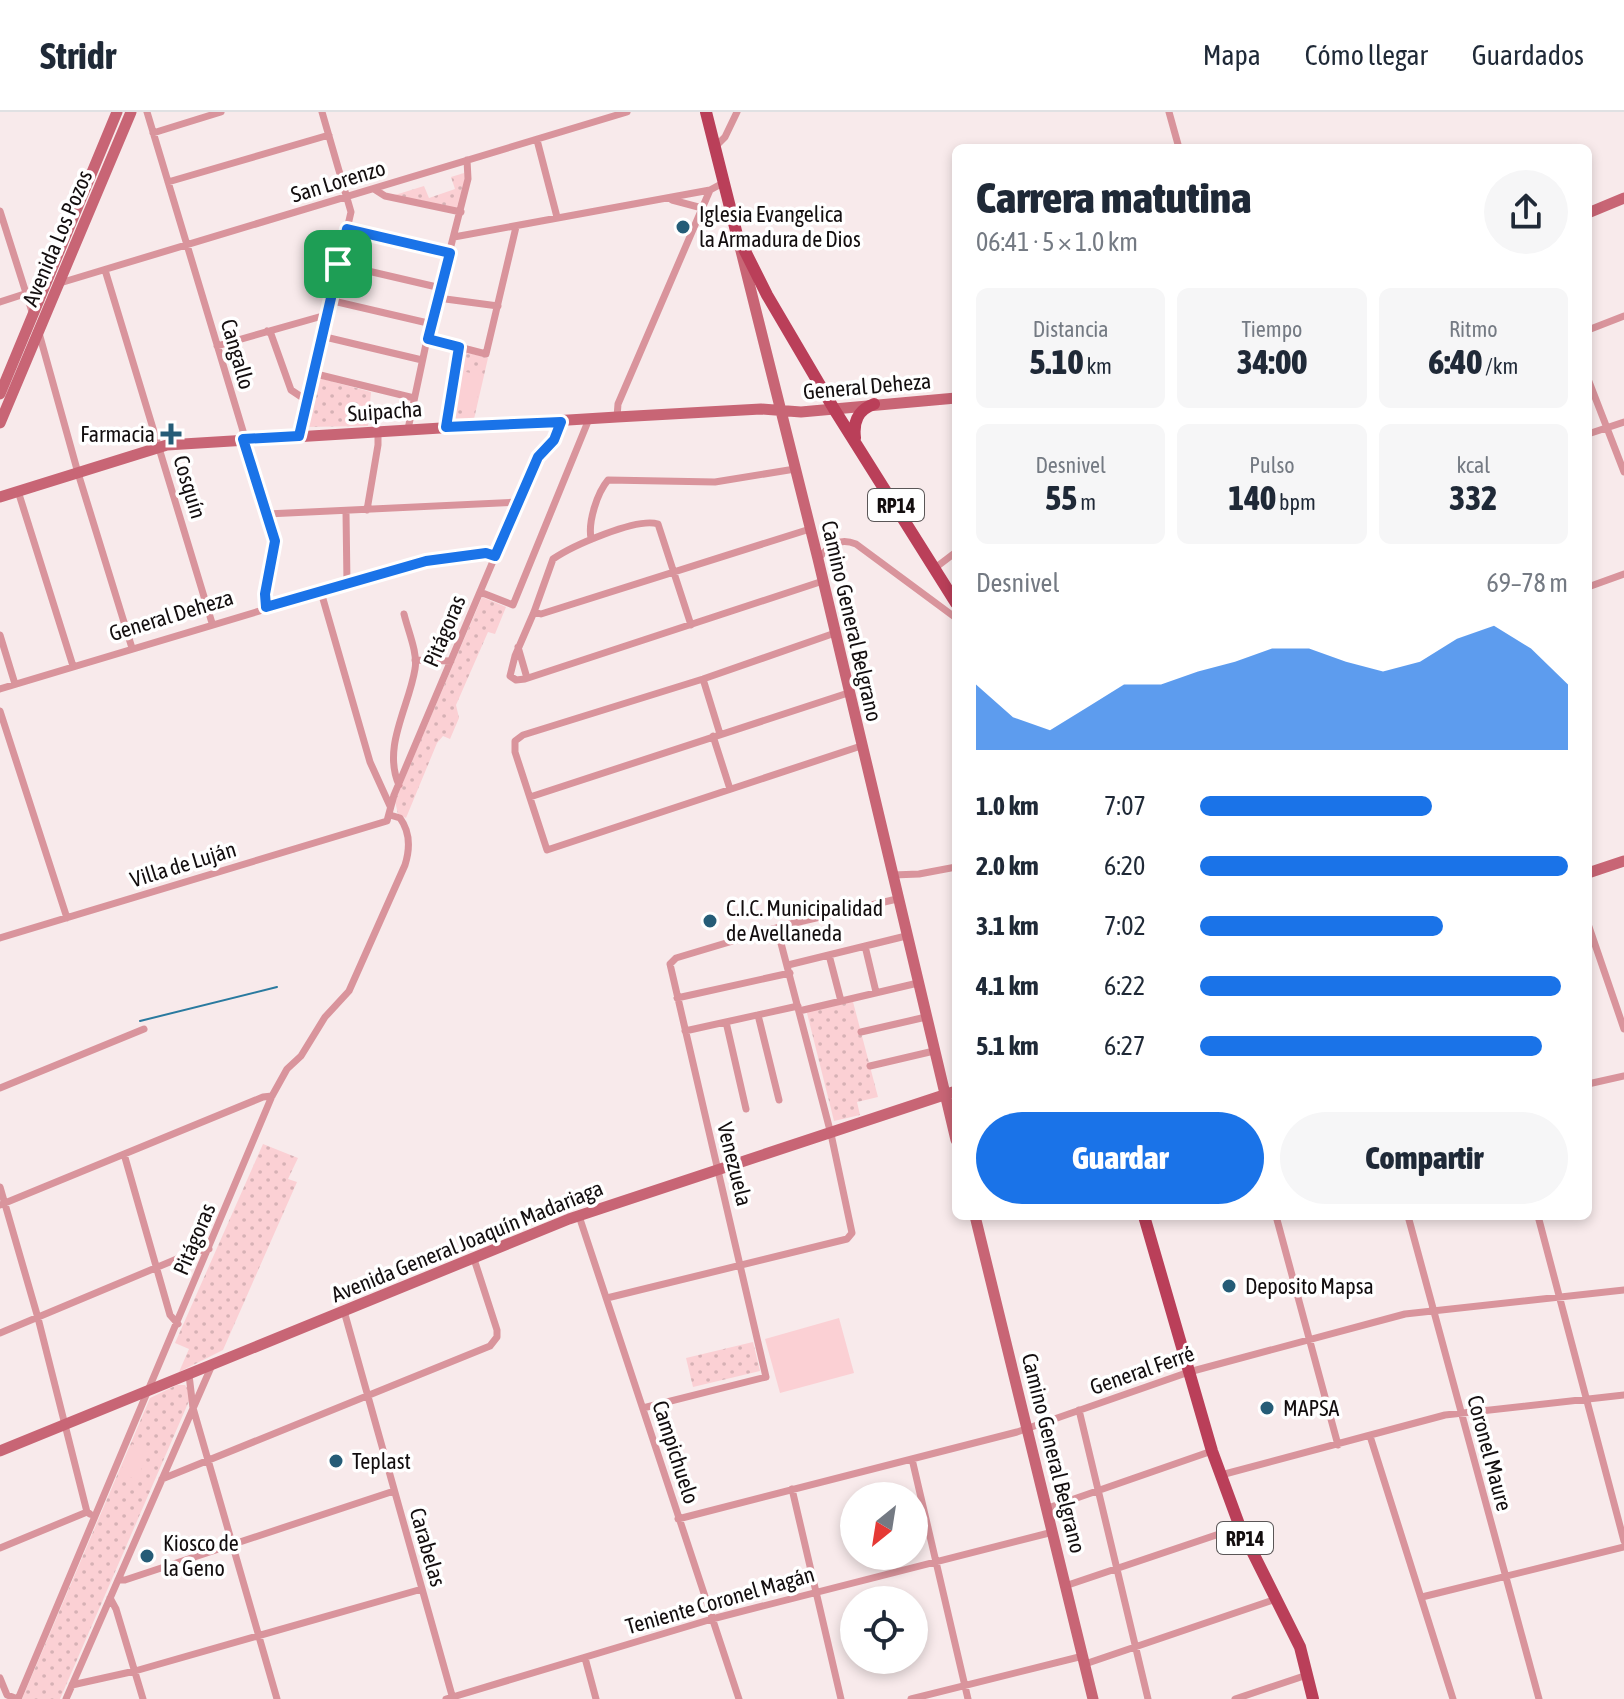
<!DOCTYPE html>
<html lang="es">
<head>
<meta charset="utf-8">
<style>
  body { margin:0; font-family:"Asap Condensed",sans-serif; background:#f6f6f7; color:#1f2937; height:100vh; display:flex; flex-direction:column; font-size:30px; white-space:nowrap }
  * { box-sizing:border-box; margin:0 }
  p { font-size:26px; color:#747a83 }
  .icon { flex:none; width:44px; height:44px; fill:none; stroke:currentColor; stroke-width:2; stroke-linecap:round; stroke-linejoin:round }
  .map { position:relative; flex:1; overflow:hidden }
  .sheet { position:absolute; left:952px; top:32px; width:640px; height:1076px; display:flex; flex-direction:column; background:#fff; border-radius:12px; box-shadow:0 4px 12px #0003 }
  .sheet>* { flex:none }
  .needle { width:52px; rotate:210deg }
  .controls { position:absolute; left:840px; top:1370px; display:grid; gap:16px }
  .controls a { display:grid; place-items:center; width:88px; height:88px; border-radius:50%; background:#fff; box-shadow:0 4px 12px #0003; font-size:40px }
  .pin { position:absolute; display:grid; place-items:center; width:68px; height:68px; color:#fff; margin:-34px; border-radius:16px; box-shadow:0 4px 12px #0006 }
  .round { display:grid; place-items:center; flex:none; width:84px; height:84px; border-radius:42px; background:#f6f6f7 }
  .head { display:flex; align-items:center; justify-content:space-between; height:136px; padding:0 24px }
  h1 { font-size:44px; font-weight:800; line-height:60px }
  .stats { display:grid; grid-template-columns:repeat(3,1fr); gap:12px; height:136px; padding:8px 24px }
  .stats div { display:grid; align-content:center; border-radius:12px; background:#f6f6f7; text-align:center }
  .stats b { font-size:34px; font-weight:800 }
  .stats small { font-size:22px; font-weight:400 }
  .stats p { font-size:22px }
  .chart { height:224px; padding:16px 24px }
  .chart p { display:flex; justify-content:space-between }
  .chart svg { width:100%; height:144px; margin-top:8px; fill:#1a73e8; opacity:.7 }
  .action { display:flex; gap:16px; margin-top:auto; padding:16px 24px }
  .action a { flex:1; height:92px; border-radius:48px; background:#1a73e8; color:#fff; font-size:32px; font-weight:800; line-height:92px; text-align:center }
  .action a+a { background:#f6f6f7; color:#1f2937 }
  ul { padding:0 24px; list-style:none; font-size:26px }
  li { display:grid; grid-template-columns:128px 96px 1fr; align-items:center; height:60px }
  li i { height:20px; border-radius:10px; background:#1a73e8 }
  header { display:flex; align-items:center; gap:48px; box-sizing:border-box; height:112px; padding:0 40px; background:#fff; border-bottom:2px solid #e0e1e3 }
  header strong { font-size:38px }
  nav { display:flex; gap:44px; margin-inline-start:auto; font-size:28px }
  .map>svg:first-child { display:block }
  .park { fill:url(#park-dots) }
  .garden { fill:#fbd0d4 }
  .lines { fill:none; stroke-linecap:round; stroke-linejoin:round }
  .stream { stroke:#2a7a9f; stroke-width:2 }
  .street { stroke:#d9949c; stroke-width:7 }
  .secondary { stroke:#c86575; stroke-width:11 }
  .primary { stroke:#ba3f59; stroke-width:12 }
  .route-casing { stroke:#fff; stroke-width:16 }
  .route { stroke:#1a73e8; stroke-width:10 }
  .poi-dot { fill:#255c77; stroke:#fff; stroke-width:3 }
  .labels { text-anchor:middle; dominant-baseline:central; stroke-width:7; stroke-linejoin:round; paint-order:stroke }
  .shield { fill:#fff; stroke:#5a5657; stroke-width:2 }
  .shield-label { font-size:20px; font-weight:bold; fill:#130e0f }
  .street-label { font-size:22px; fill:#130e0f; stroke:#fff }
  .poi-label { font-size:22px; fill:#130e0f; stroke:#fff; text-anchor:start }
</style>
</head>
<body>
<header>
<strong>Stridr</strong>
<nav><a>Mapa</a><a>Cómo llegar</a><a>Guardados</a></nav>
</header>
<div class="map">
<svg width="1624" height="1587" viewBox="0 0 1624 1587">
  <defs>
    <pattern id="park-dots" width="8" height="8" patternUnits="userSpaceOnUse" patternTransform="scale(2)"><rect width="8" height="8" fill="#fbd0d4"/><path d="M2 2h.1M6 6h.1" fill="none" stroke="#d6b1b5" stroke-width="1.8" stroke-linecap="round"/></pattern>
  </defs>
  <rect width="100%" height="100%" fill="#f8eaeb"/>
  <!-- park -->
  <path class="park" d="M464,61L465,67L458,97L395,83L424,74L429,86L455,77L451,65Z
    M462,239L488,246L474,307L451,308Z
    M315,265L371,280L368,314L304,315Z
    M482,485L506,495L495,522L488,520L456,593L459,606L450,627L443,624L437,631L406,706L398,702L395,689Z
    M852,886L878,985L857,990L860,1003L834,1009L806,897Z
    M263,1032L298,1046L288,1067L297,1070L223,1238L179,1260L189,1237L175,1231Z
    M753,1230L760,1259L693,1275L686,1246Z
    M177,1273H185L188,1277L189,1289L60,1587H22L150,1286Z"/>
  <!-- garden -->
  <path class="garden" d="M462,259L483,264L474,300L454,295Z
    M839,1206L854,1261L780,1281L765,1227Z
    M132,1332L149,1339L137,1368L120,1361Z"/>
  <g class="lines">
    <!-- stream -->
    <path class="stream" d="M140,909L277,875"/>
    <!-- street -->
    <path class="street" d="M147,0L274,422C279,447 263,470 266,495
      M1169,0L1179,36
      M153,21L221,0
      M537,28L557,105
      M715,35L725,25L737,0
      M168,70L329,23
      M374,77L385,84L461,100
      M672,88L702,96
      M0,99L33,203
      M347,117L450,141
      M454,125L710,78
      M338,152L441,176
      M105,158L212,511
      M60,171L627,0
      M438,186L498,194
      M329,188L432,212
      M0,190L43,176
      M1588,218L1624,204
      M267,219L271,222L291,278L306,288
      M39,221L78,361L132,536
      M321,224L422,248
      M428,227L486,242L516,115
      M217,234L326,203
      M312,261L414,286
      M1588,267L1624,360
      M617,305L618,292L710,78L723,71
      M446,315L459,235
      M408,317L426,232L468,67L467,48
      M1588,322L1624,310
      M299,324L351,100L322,0
      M18,379L73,554
      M367,398L378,333V319
      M346,400L347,472
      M267,402L518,390
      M591,426C588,410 597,381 608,368L715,370L795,357
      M818,447C829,434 838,425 856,432L956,506
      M935,456L956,440
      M1588,475L1624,462
      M321,480L370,650L390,694
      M480,480L513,493L589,307
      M534,500L541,502L810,417
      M691,513L658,412C637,405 572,434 553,447L534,500L515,544L510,564L516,568L525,567L823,469
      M835,521L703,567L523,623L515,629V640L547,738L861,634
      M0,523L15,572
      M518,535L527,566
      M415,548L451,549
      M703,567L720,622
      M0,577L426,449L486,441L495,444
      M0,599L67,806
      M713,624L730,677
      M399,673C382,635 409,595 415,557C418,541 408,519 404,502
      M530,685L848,581
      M893,763L919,762L956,755
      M1588,812L1624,917
      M0,826L387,709L394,683L518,390L538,345L554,328L561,310
      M865,834L876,880
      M829,843L841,889
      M788,853L906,824
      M677,886L790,861
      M799,899L918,871
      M758,903L779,988
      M726,910L746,997
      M685,919L798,894
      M861,920L926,905
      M870,954L934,939
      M1588,972L1624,964
      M0,976L144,917
      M124,1042L170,1203L178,1212
      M0,1075L38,1206L87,1400
      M0,1093L263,985L272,984
      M579,1104L739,1587
      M1276,1104L1338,1333
      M1408,1104L1539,1587
      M1538,1104L1624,1429
      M607,1186L847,1127L852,1121L831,1022L777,816
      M344,1199L453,1587
      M0,1221L196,1139L209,1137
      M189,1263L193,1296L277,1587
      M643,1296L766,1265L670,852L676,846L786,813L897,787
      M1079,1298L1148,1587
      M1370,1324L1453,1587
      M912,1347L968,1587
      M1221,1363L1445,1303L1624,1283
      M162,1367L490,1234L497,1225V1218L474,1147
      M792,1377L841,1587
      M1048,1396L1212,1339
      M678,1407L1017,1320L1189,1260L1405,1202L1624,1178
      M0,1436L87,1400L90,1402
      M118,1468H125L394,1379
      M1065,1474L1240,1415
      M1422,1485L1624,1435
      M110,1486L116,1497L143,1587
      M585,1546L596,1587
      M1085,1552L1276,1487
      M0,1566L7,1583L18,1587
      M72,1573L135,1559L422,1477
      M18,1587L272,984L287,957L301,944L325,905L349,879L405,753C410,737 411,721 400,706L390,703
      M66,1587L212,1253
      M446,1587L712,1507L1053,1420
      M911,1587L1083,1544
      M1235,1587L1307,1563"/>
    <!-- secondary -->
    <path class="secondary" d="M1588,101L1624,86
      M740,135L818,447L956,1028
      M0,282L117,0
      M0,311L131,0
      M0,385L167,333L617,305L761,297L801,300L956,286
      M1588,761L1624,749
      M975,1104L1093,1587
      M0,1339L569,1107L956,979"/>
    <!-- primary -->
    <path class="primary" d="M706,0L737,123L767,183L834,297L956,491
      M855,326C853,309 858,298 874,292
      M1144,1104L1212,1339L1240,1415L1300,1535L1313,1587"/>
  </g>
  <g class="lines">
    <defs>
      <path id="route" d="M347,117L450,141L428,227L459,235L446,315L561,310L554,328L538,345L495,444L486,441L426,449L266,495L265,482L275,429L243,327L299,324Z"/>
    </defs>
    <!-- route casing -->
    <use href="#route" class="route-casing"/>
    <!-- route -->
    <use href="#route" class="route"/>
  </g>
  <!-- markers -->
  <g class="poi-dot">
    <circle cx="683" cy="115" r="8"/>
    <path d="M167 310h8v8h8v8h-8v8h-8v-8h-8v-8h8z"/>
    <circle cx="710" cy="809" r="8"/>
    <circle cx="1229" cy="1174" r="8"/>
    <circle cx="1267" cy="1296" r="8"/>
    <circle cx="336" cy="1349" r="8"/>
    <circle cx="147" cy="1444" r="8"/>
  </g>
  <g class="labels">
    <!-- shield labels -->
    <g class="shield">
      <rect x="868" y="377" width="56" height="32" rx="6"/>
      <rect x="1217" y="1410" width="56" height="32" rx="6"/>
    </g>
    <g class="shield-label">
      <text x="896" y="393">RP14</text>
      <text x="1245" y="1426">RP14</text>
    </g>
    <!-- street labels -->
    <g class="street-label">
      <text transform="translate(338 69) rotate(-17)">San Lorenzo</text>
      <text transform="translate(57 126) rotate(-67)">Avenida Los Pozos</text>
      <text transform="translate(238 242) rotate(74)">Cangallo</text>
      <text transform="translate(867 274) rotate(-5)">General Deheza</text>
      <text transform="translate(385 299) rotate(-4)">Suipacha</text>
      <text transform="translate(190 375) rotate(73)">Cosquín</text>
      <text transform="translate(171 503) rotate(-17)">General Deheza</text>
      <text transform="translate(852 509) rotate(77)">Camino General Belgrano</text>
      <text transform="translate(444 519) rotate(-67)">Pitágoras</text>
      <text transform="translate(183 752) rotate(-17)">Villa de Luján</text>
      <text transform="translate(735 1052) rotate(76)">Venezuela</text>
      <text transform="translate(194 1127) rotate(-67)">Pitágoras</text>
      <text transform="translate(467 1129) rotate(-22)">Avenida General Joaquín Madariaga</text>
      <text transform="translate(1142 1258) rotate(-19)">General Ferré</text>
      <text transform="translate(676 1340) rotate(72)">Campichuelo</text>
      <text transform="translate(1054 1341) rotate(76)">Camino General Belgrano</text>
      <text transform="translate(1490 1341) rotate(75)">Coronel Maure</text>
      <text transform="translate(428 1435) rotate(74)">Carabelas</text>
      <text transform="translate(720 1488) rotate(-16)">Teniente Coronel Magán</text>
    </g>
    <!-- poi labels -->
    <g class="poi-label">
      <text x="699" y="102">Iglesia Evangelica<tspan x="699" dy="25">la Armadura de Dios</tspan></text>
      <text x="155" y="322" text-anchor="end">Farmacia</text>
      <text x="726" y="796">C.I.C. Municipalidad<tspan x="726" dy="25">de Avellaneda</tspan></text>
      <text x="1245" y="1174">Deposito Mapsa</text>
      <text x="1283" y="1296">MAPSA</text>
      <text x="352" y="1349">Teplast</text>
      <text x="163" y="1431">Kiosco de<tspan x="163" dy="25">la Geno</tspan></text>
    </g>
  </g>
</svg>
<div class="controls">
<a><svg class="needle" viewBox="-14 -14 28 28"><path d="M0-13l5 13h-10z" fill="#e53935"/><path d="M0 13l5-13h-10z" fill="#747a83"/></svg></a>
<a><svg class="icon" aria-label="locate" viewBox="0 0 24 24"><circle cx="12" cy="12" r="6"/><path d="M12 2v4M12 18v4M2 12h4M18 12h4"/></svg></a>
</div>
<div class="pin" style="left:338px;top:152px;background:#1e9e55"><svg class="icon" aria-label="arrive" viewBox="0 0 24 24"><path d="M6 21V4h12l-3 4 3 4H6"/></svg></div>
<section class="sheet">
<div class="head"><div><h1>Carrera matutina</h1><p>06:41 · 5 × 1.0 km</p></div><a class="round"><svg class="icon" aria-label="share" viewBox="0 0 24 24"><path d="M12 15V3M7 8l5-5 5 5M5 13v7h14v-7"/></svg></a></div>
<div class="stats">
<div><p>Distancia</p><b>5.10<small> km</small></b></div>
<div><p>Tiempo</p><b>34:00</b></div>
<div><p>Ritmo</p><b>6:40<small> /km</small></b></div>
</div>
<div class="stats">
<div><p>Desnivel</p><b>55<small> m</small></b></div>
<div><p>Pulso</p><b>140<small> bpm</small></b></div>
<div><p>kcal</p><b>332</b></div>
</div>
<div class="chart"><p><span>Desnivel</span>69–78 m</p>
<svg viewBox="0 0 160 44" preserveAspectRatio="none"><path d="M0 44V24L10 34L20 38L30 31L40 24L50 24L60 20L70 17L80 13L90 13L100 17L110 20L120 17L130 10L140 6L150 13L160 24V44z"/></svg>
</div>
<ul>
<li><b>1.0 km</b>7:07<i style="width:63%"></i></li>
<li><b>2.0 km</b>6:20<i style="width:100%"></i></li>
<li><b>3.1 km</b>7:02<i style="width:66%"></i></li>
<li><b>4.1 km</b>6:22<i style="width:98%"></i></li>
<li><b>5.1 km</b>6:27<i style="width:93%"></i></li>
</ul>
<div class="action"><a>Guardar</a><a>Compartir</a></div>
</section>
</div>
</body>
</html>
